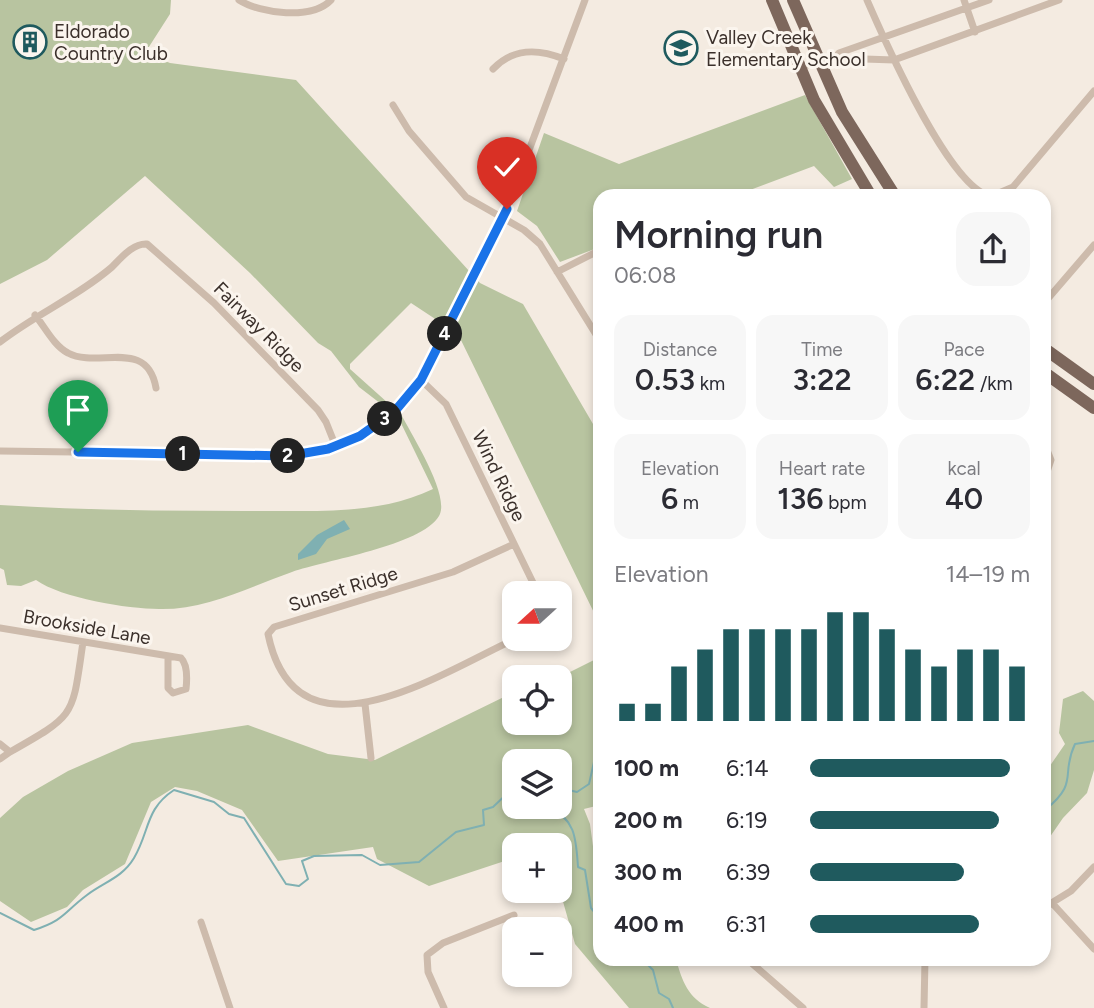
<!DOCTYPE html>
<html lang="en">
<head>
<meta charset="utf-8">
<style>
  body { margin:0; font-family:Figtree,sans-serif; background:#f7f7f7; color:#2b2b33; height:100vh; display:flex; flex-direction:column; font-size:26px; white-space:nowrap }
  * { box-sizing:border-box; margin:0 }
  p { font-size:23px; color:#7c7c81 }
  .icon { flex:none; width:38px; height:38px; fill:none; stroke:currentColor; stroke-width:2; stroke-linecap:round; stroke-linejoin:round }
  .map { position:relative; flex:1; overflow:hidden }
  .side { position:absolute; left:593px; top:189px; width:458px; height:777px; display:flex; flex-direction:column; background:#fff; border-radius:21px; box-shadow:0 4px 10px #0003 }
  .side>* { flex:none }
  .needle { width:46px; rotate:249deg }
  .fabs { position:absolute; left:502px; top:581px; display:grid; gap:14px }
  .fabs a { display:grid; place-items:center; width:70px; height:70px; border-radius:14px; background:#fff; box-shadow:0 4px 10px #0003; font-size:35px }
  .pin { position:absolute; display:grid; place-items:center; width:60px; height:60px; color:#fff; margin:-72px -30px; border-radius:50% 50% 50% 0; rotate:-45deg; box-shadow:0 0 7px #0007 }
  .pin .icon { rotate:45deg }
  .km { position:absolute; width:35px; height:35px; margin:-18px; border-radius:50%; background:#222; color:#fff; font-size:19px; line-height:35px; text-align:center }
  .round { display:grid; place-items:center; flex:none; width:74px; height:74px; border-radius:21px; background:#f7f7f7 }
  .headline { display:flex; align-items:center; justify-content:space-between; height:119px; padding:0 21px }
  h1 { font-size:38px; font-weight:600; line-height:52px }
  .figures { display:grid; grid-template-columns:repeat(3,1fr); gap:10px; height:119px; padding:7px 21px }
  .figures div { display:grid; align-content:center; border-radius:18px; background:#f7f7f7; text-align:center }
  .figures b { font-size:30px; font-weight:600 }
  .figures small { font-size:19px; font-weight:400 }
  .figures p { font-size:19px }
  .chart { height:196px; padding:14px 21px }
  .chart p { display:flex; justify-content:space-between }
  .chart svg { width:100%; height:126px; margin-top:7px; stroke:#1f5a5e; stroke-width:6 }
  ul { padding:0 21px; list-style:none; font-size:23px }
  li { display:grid; grid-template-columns:112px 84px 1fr; align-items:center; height:52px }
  li i { height:18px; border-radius:9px; background:#1f5a5e }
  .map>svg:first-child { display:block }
  .green { fill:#b8c4a0; fill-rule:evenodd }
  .water { fill:#7fb0b2 }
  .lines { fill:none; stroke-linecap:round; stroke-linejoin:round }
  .stream { stroke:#7fb0b2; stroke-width:2 }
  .street { stroke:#cdbbac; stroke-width:7 }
  .primary { stroke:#7d675c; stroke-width:12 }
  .route-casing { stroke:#fff; stroke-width:14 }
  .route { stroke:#1a73e8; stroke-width:9 }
  .labels { text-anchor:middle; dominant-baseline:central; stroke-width:6; stroke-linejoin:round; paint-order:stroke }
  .poi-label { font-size:19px; fill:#3b302b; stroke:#fbf5ee; text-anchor:start }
  .street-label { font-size:19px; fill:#3b302b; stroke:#fbf5ee }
</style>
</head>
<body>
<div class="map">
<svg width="1094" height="1008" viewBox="0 0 1094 1008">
  <rect width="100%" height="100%" fill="#f4ebe1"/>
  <!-- green -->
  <path class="green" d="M0,0H171L170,14L145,53L170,63L296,80L480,283L523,304L600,436V625L458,334L411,303L350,364V369L388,403L385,407L359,387L331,351L318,343L250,273L145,176L47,260L0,284Z
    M805,95L852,179L834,187L814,166L734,196H600V247L560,262L537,226L517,211L544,133L619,164Z
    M401,414C411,434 451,496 439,516C421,546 325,560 292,572C249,587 205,610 159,609C128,609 61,598 36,580L21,586L7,585L4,570L0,568V505C82,510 163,511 245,511C309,510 374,517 433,489L398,417Z
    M600,657V805L584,809L590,824L597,876L600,880V959H676C682,981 688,998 710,1008H629L575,944L560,891V845H514V858L429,886L377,859L373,847L278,861L242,810L197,791L175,787L151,802L125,864L83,890L67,907L31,922L0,901V818L23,797L68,771L132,743L248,725L328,754L375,760L514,692V723H560V677ZM514,761H560V807H514Z
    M1083,691L1094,701V770L1087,793L1063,818L1045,844V773L1065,744L1059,733L1063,699Z"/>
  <!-- water -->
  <path class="water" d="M344,520L350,529L327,539L316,554L298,560V554L317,535Z"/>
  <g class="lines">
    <!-- stream -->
    <path class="stream" d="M560,788L577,792L589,784L594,762L600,753
      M548,807C576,819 576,839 578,867L585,870L591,908L600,919
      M1045,810C1080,782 1060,775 1075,744L1094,741
      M0,913L34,930C65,920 64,912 87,895C104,882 122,878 134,858C150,831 145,809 174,790L214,802L229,814L244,818L286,884L299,886L308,879L302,861L314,856L362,855L380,865L419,862L456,832L484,825L483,810L493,807L514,787
      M642,959L653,970L659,993L669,999L673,1008"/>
    <!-- street -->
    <path class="street" d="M239,0C261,14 312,20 331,0
      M867,0C884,39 949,187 990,196
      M964,0L975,32
      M835,58L839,53L989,0
      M799,67L835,58L894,60L1059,0
      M493,69C513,48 537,48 564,59
      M393,105L409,131L466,197L524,230L540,244L600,341
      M992,196L1013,187L1094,91
      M557,272L600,250
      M1045,302L1094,245
      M35,315C45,327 54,346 68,353C98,369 147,337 156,388
      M0,342C36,314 77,297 112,267C121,258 133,243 147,244L214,303L318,410L326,422L336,447
      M421,380L446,404L538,593
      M1045,445L1051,460L1045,478
      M0,451L297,455L336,447L371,429L395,411L421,380L503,220L585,0
      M514,544L453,572L274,627L268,634C296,770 441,673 515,639
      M0,628L181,658C188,665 187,680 186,689L173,693L168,688V657
      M365,704L371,758
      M0,744L10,752C77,714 72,717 83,642
      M0,759L10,752
      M1052,903L1094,949
      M1045,907L1071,891L1094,867
      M201,922L230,1008
      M747,959L803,1008
      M444,1008L428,972L427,955L443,943L514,915
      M924,1008L925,959"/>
    <!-- primary -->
    <path class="primary" d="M772,0L814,100L871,196
      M793,0L842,112L895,196
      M1045,349L1094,384
      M1045,373L1094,408"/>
  </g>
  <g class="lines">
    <defs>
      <path id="route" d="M78,452L288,456L328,449L360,436L395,411L421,380L507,209"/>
    </defs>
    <!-- route casing -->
    <use href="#route" class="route-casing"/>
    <!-- route -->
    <use href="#route" class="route"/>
  </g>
  <!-- icons -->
  <defs>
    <symbol id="building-ring" viewBox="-11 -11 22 22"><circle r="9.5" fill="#fbf5ee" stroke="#1f5a5e" stroke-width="1.5"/><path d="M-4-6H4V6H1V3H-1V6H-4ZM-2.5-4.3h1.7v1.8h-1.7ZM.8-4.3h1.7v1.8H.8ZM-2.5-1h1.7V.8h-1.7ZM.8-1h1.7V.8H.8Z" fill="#1f5a5e"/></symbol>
    <symbol id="school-ring" viewBox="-11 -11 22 22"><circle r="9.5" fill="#fbf5ee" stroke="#1f5a5e" stroke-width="1.5"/><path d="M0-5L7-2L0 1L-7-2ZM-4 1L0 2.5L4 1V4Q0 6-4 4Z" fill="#1f5a5e"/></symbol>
  </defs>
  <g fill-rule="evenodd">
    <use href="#building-ring" x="11" y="23" width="38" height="38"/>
    <use href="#school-ring" x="662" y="29" width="38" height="38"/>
  </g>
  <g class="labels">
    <!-- poi labels -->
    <g class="poi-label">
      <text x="54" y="31">Eldorado<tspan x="54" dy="22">Country Club</tspan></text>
      <text x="706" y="37">Valley Creek<tspan x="706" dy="22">Elementary School</tspan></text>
    </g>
    <!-- street labels -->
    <g class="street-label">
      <text transform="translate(259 327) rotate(45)">Fairway Ridge</text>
      <text transform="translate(499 476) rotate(64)">Wind Ridge</text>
      <text transform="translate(343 589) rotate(-17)">Sunset Ridge</text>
      <text transform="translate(87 627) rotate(10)">Brookside Lane</text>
    </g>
  </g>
</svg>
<div class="fabs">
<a><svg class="needle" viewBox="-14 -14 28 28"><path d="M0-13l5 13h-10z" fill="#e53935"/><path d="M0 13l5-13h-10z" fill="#7c7c81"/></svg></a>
<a><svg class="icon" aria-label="locate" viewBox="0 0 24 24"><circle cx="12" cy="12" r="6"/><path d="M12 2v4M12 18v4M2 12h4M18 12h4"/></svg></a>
<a><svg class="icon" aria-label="layers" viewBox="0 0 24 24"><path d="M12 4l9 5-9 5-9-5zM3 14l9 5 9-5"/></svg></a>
<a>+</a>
<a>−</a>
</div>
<div class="pin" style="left:78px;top:452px;background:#1e9e55"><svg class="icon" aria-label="arrive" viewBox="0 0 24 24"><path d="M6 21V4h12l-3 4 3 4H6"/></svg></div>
<div class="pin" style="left:507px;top:209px;background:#d93025"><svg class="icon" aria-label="check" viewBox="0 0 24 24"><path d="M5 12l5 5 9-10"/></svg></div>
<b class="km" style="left:183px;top:454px">1</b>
<b class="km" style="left:288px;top:456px">2</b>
<b class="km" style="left:385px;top:419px">3</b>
<b class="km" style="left:445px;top:334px">4</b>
<section class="side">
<div class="headline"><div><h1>Morning run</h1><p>06:08</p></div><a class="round"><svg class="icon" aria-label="share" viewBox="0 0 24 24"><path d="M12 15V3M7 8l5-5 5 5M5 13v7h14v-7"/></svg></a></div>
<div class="figures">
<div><p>Distance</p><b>0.53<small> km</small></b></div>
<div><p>Time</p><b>3:22</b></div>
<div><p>Pace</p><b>6:22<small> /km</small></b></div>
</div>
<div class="figures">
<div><p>Elevation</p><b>6<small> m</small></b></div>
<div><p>Heart rate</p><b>136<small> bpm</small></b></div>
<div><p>kcal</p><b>40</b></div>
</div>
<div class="chart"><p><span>Elevation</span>14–19 m</p>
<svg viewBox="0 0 160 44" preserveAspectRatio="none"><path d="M5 44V38M15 44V38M25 44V25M35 44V19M45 44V12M55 44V12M65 44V12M75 44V12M85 44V6M95 44V6M105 44V12M115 44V19M125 44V25M135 44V19M145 44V19M155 44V25"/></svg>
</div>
<ul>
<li><b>100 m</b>6:14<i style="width:91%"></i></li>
<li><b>200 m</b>6:19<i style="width:86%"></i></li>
<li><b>300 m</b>6:39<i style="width:70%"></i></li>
<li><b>400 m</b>6:31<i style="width:77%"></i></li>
</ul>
</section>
</div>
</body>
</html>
